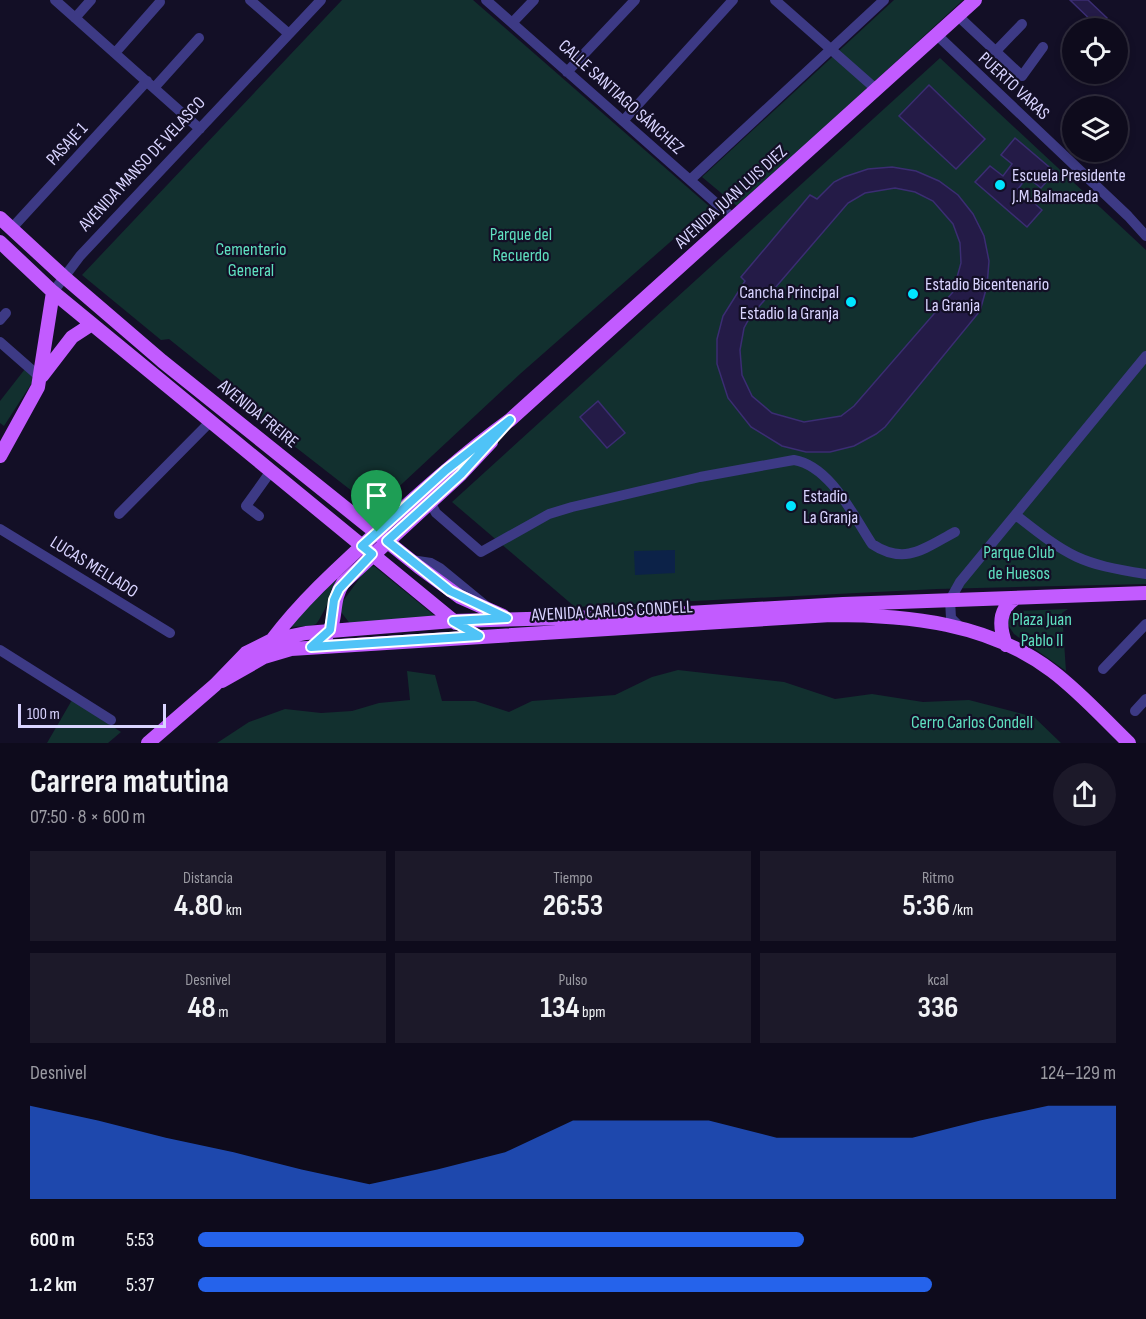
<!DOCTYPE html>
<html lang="es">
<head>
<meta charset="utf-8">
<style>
  body { margin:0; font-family:"Sofia Sans Condensed",sans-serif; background:#1c1929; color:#f1f3f6; height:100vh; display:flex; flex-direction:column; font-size:22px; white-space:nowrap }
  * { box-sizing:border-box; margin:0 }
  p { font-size:20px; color:#9b9ba3 }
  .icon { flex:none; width:33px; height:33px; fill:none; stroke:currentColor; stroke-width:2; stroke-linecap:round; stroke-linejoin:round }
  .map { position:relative; height:743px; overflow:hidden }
  .panel { display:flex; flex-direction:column; background:#0e0b1c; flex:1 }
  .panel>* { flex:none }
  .tools { position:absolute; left:1062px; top:18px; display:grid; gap:12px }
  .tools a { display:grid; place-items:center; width:66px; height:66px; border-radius:50%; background:#0e0b1c; box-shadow:0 3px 9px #0003,0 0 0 2px #2e2b3b; font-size:30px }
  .scale { position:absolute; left:18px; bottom:15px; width:148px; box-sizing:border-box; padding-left:6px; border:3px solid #d9d4ff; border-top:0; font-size:16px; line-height:21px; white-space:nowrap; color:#d9d4ff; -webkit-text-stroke:4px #130f26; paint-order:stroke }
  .pin { position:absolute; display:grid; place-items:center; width:51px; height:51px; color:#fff; margin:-62px -26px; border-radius:50% 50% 50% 0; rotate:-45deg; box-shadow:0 0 6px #0007 }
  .pin .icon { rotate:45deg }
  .round { display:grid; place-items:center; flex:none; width:63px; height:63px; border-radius:32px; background:#1c1929 }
  .headline { display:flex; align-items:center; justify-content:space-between; height:102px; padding:0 30px }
  h1 { font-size:33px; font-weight:700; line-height:45px }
  .stats { display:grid; grid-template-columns:repeat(3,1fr); gap:9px; height:102px; padding:6px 30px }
  .stats div { display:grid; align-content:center; border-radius:0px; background:#1c1929; text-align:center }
  .stats b { font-size:30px; font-weight:700 }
  .stats small { font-size:16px; font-weight:400 }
  .stats p { font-size:16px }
  .chart { height:168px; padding:12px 30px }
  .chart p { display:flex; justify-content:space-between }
  .chart svg { width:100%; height:108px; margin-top:6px; fill:#2563eb; opacity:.7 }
  ul { padding:0 30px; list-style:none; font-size:20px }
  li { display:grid; grid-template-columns:96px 72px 1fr; align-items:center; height:45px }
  li i { height:15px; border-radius:8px; background:#2563eb }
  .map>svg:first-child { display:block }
  .green { fill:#12302f }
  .water { fill:#0c2248 }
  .building { fill:#241b47; stroke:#3b2d73; stroke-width:1.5; fill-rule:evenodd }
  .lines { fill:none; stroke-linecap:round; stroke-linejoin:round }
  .minor { stroke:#3d3a85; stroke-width:10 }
  .major { stroke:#c25bff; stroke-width:14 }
  .route-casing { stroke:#fff; stroke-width:12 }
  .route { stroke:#4fc3f7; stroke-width:8 }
  .poi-dot { fill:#00e5ff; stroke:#130f26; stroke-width:2 }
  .labels { text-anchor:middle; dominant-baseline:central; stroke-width:4.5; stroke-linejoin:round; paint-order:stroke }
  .street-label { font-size:18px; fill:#d9d4ff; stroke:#130f26 }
  .poi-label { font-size:18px; fill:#d9d4ff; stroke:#130f26; text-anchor:start }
  .park-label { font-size:18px; fill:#5fe0c0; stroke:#130f26 }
</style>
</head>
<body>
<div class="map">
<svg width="1146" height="743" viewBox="0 0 1146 743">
  <rect width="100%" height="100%" fill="#130f26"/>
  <!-- green -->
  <path class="green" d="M342,0H473L710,207L520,374L375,509L248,410L241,404L245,400L169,339L161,340L82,275Z
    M894,0H963L738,207L702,177Z
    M940,58L1146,250V584L937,589L575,607L452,502Z
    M25,369L35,378L4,426L0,423V401Z
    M374,566L435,616L351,625L338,608L367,568Z
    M344,572C339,580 319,623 316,624C309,627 299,626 291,627L297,618Z
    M1068,609L1062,613L1066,671L1014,634L1006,622L1014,611Z
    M678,670L784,682L835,699L872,694L923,702L969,700L1034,717L1061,743H217L249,722L285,709L321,713L352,711L379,703L410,700L407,671L435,675L442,701H475L509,712L532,701L615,695L652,677Z
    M72,700L121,732L108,743H47Z"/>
  <!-- water -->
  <path class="water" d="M675,550V573L635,575L634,551Z"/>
  <!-- building -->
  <path class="building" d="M1070,0H1088L1107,18L1098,27Z
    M929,85L985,139L956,169L899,116Z
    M1015,138L1055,172L1041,188L1027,177L1018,189L1042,210L1027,227L975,182L990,166L1003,176L1012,164L1001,155Z
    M892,167L916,171L939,181L958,195L973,214L984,236L989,261L987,286L980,311L885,427L876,434L854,446L830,452H806L782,446L751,427L728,398L717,364V339L723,316L745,281L741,277L810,195L817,199L834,182L844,177L868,169ZM895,188L915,192L933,201L953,224L960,243L961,263L953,292L854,406L841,416L804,422L772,413L752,396L742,375L740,350L744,328L750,317L848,203L865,193Z
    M598,401L625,433L607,448L580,417Z"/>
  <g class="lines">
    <!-- minor -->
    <path class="minor" d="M55,0L200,129
      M250,0L289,34
      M486,0L734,219
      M775,0L877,90
      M958,16L1022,76L1043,47
      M75,18L91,0
      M512,23L534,0
      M937,35L1128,216L1146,236
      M996,51L1022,24
      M115,53L160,2
      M567,72L635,0
      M154,88L199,38
      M623,121L733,0
      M690,180L884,0
      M12,228L147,81
      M53,292L80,256L321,0
      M0,320L6,313
      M0,342L41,378
      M430,502L436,513L481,552L549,514L572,507L700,477L794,460C830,466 853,515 872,544C905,566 925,548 955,532
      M119,514L211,421
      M259,516L246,506L271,471
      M1017,516C1069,557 1080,564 1146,574
      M0,529L170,633
      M411,560L431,563L440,568L485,605
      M960,627L951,618L950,600L960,582L1146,356
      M0,650L111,720
      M1103,669L1146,624
      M1135,711L1146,699"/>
    <!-- major -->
    <path class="major" d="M0,218L63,276L162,361L419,567L460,597L503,616
      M0,242L53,292L456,623
      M42,376L72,337L92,324
      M0,456L38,387L53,292
      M327,635C338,619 331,601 343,583L461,474L491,442
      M272,640C302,600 340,566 377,532C420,493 463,454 510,420L975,0
      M1006,645C999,627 998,609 1016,598
      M222,681L264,657L291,649L831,615C908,615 989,623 1052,671C1080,692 1104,719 1129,743
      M148,743L215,685L246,653L272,640L306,633L453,621L637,616L843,604L1146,593"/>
  </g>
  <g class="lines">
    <defs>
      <path id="route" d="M510,420L461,474L387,541L450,591L507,618L453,621L479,636L311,647L330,630L334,600L339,589L372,554L362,546L446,470Z"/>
    </defs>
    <!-- route casing -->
    <use href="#route" class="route-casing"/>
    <!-- route -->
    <use href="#route" class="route"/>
  </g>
  <!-- markers -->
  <g class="poi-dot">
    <circle cx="1000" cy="185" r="6"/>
    <circle cx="913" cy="294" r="6"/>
    <circle cx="851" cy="302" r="6"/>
    <circle cx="791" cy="506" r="6"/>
  </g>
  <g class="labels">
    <!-- street labels -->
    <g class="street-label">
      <text transform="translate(1014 86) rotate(43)">PUERTO VARAS</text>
      <text transform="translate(621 97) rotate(42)">CALLE SANTIAGO SÁNCHEZ</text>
      <text transform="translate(67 144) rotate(-47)">PASAJE 1</text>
      <text transform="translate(142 164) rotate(-47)">AVENIDA MANSO DE VELASCO</text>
      <text transform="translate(731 197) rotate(-42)">AVENIDA JUAN LUIS DIEZ</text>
      <text transform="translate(258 414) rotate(39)">AVENIDA FREIRE</text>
      <text transform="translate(94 567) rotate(32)">LUCAS MELLADO</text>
      <text transform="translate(612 611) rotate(-3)">AVENIDA CARLOS CONDELL</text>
    </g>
    <!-- poi labels -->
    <g class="poi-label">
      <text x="1012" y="175">Escuela Presidente<tspan x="1012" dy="21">J.M.Balmaceda</tspan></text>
      <text x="925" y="284">Estadio Bicentenario<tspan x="925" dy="21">La Granja</tspan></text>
      <text x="839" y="292" text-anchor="end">Cancha Principal<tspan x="839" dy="21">Estadio la Granja</tspan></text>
      <text x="803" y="496">Estadio<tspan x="803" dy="21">La Granja</tspan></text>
    </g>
    <!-- park labels -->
    <g class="park-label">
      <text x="521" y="234">Parque del<tspan x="521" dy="21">Recuerdo</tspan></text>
      <text x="251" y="249">Cementerio<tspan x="251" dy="21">General</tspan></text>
      <text x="1019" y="552">Parque Club<tspan x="1019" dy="21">de Huesos</tspan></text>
      <text x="1042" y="619">Plaza Juan<tspan x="1042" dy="21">Pablo II</tspan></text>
      <text x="972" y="722">Cerro Carlos Condell</text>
    </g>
  </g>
</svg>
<div class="tools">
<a><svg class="icon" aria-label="locate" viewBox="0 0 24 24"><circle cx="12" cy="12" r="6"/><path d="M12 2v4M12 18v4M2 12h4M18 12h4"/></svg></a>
<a><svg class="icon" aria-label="layers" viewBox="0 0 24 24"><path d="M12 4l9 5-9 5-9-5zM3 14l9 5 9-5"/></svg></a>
</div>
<div class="scale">100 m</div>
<div class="pin" style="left:377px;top:532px;background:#1e9e55"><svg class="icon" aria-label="arrive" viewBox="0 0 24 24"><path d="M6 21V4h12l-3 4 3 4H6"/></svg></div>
</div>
<section class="panel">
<div class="headline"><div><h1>Carrera matutina</h1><p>07:50 · 8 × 600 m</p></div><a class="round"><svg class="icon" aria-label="share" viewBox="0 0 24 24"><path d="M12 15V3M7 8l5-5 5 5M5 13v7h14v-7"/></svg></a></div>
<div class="stats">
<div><p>Distancia</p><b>4.80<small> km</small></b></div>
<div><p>Tiempo</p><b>26:53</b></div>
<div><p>Ritmo</p><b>5:36<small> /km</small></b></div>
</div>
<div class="stats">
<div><p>Desnivel</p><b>48<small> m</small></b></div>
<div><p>Pulso</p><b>134<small> bpm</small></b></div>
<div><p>kcal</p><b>336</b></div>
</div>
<div class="chart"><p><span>Desnivel</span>124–129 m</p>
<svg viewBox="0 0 160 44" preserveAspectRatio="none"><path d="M0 44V6L10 12L20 19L30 25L40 32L50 38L60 32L70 25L80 12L90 12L100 12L110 19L120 19L130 19L140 12L150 6L160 6V44z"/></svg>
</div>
<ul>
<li><b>600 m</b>5:53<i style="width:66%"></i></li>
<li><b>1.2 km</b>5:37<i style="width:80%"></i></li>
</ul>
</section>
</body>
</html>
